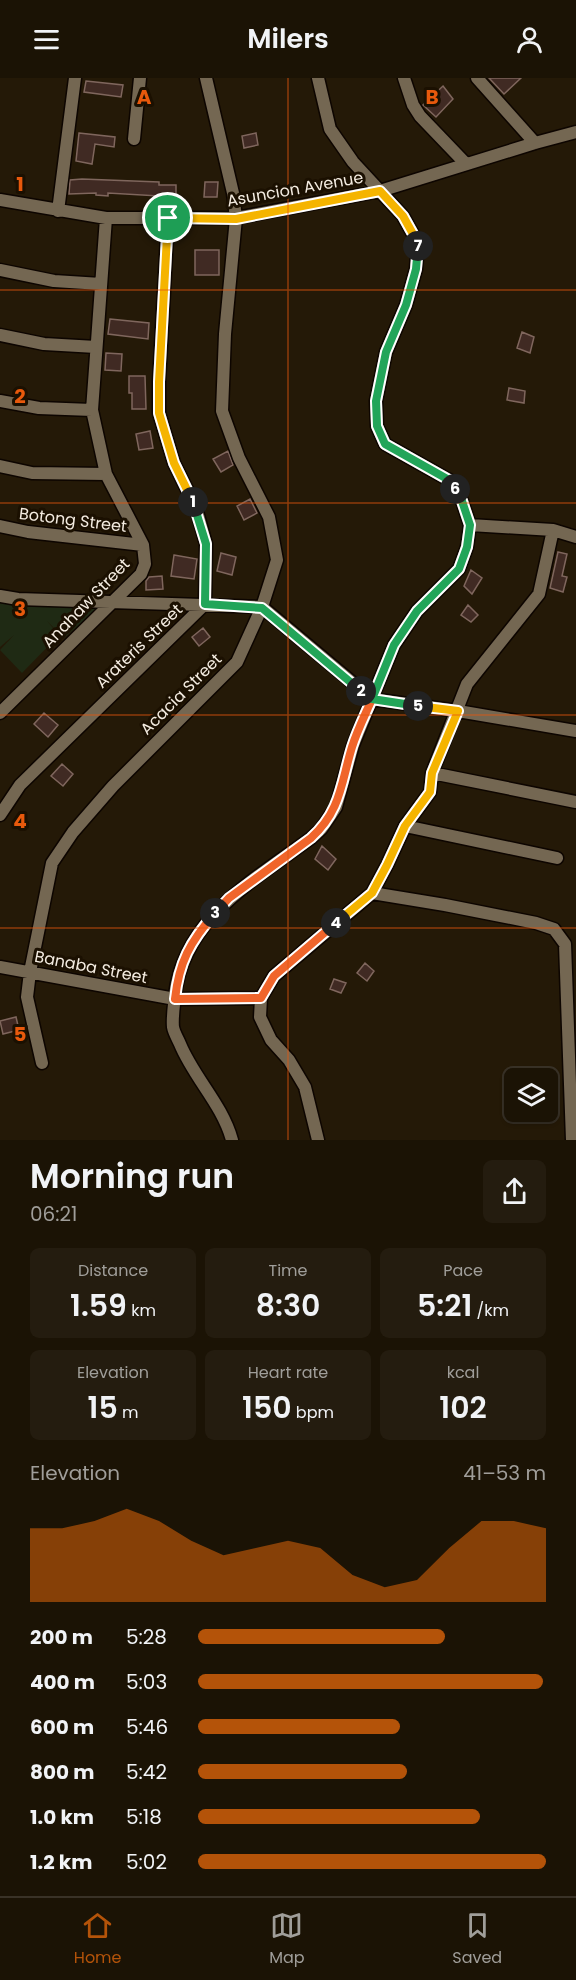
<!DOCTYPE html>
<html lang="en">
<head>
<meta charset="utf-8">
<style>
  body { margin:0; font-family:Poppins,sans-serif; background:#241c0f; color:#f1f3f6; height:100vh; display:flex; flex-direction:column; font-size:22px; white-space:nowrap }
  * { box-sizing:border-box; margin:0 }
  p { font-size:20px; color:#a09e9a }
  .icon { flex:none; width:33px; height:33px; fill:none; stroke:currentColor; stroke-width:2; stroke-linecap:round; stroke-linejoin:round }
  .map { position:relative; height:1062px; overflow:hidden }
  .side { display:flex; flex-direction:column; background:#1b1305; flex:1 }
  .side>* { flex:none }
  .fabs { position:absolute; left:504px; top:990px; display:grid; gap:12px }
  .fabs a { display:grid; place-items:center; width:54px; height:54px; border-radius:9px; background:#1b1305; box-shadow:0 2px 4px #0004,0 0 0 2px #393227; font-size:30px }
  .pin { position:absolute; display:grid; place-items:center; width:51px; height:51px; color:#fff; margin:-26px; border:3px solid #fff; border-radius:50%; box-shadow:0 2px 6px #0007 }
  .km { position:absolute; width:30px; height:30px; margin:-15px; border-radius:50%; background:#222; color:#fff; font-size:16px; line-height:30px; text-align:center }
  .round { display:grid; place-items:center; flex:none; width:63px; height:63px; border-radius:9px; background:#241c0f }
  .summary { display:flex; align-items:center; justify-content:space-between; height:102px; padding:0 30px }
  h1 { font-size:33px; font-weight:600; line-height:45px }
  .metrics { display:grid; grid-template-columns:repeat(3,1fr); gap:9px; height:102px; padding:6px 30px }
  .metrics div { display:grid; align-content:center; border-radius:9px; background:#241c0f; text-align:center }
  .metrics b { font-size:30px; font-weight:600 }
  .metrics small { font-size:16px; font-weight:400 }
  .metrics p { font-size:16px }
  .chart { height:168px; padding:12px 30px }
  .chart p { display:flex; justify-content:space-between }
  .chart svg { width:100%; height:108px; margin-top:6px; fill:#b45309; opacity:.7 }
  ul { padding:0 30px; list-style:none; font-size:20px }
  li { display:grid; grid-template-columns:96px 72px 1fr; align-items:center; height:45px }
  li i { height:15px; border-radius:8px; background:#b45309 }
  header { display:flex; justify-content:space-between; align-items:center; height:78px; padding:0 30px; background:#1b1305; font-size:27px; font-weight:600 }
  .dock { display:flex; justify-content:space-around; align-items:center; height:84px; border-top:2px solid #393227; background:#1b1305; font-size:16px; color:#a09e9a }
  .dock a { display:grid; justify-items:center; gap:3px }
  .dock .on { color:#b45309 }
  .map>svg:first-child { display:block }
  .green { fill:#1f2a14 }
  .building { fill:#402a23; stroke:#7f665d; stroke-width:1.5 }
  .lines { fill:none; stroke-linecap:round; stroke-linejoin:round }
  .minor-casing { stroke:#0d0500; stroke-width:15 }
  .minor { stroke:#746752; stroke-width:12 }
  .split-1-casing { stroke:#fff; stroke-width:12 }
  .split-2-casing { stroke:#fff; stroke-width:12 }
  .split-3-casing { stroke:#fff; stroke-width:12 }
  .split-4-casing { stroke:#fff; stroke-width:12 }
  .split-5-casing { stroke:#fff; stroke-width:12 }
  .split-6-casing { stroke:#fff; stroke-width:12 }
  .split-7-casing { stroke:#fff; stroke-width:12 }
  .split-8-casing { stroke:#fff; stroke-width:12 }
  .split-1 { stroke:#f5b400; stroke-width:8 }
  .split-2 { stroke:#22a559; stroke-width:8 }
  .split-3 { stroke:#f0652b; stroke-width:8 }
  .split-4 { stroke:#f0652b; stroke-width:8 }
  .split-5 { stroke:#f5b400; stroke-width:8 }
  .split-6 { stroke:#22a559; stroke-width:8 }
  .split-7 { stroke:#22a559; stroke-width:8 }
  .split-8 { stroke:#f5b400; stroke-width:8 }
  .grid { fill:none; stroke:#e8590c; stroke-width:1.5; stroke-opacity:0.55 }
  .labels { text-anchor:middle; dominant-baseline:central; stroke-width:6; stroke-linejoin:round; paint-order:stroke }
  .street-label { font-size:16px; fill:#f4ece1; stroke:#1b1001 }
  .grid-label { font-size:20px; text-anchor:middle; font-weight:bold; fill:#e8590c; stroke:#1b1001; stroke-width:6; stroke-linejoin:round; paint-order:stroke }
</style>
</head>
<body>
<header><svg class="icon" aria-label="menu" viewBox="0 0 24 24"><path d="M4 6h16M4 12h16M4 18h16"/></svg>Milers<svg class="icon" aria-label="person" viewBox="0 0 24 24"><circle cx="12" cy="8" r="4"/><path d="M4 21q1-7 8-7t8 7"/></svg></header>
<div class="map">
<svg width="576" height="1062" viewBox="0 0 576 1062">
  <rect width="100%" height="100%" fill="#241907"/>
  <!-- green -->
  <path class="green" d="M0,523L99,529L64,560L47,543L59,557L22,595L0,572L14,557L0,569Z"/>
  <!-- building -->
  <path class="building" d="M489,0H521L504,16Z
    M86,3L123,7L121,19L84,14Z
    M443,8L453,21L436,39L423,27Z
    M79,55L115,59L114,69L95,66L92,86L76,83Z
    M256,55L258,67L244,70L242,58Z
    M82,101L159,104V107H176V119L108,115V118L96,117V115L69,116L70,102Z
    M205,104H218L217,119H204Z
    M195,172H219V197H195Z
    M110,241L149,245L148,261L108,256Z
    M522,254L534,259L530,275L517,270Z
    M106,275L122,276L121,293L105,292Z
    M129,298H145L146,331H132V315H129Z
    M509,310L525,313L524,325L507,322Z
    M150,353L153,370L139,372L136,356Z
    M228,373L233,387L221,394L213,381Z
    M250,421L257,435L244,442L237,428Z
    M558,474L567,476L562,498L567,499L563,514L550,510Z
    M221,475L236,479L232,497L217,493Z
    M174,477L197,481L194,501L171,498Z
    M471,492L482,500L472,516L464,508Z
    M162,498L163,511L146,512V503L149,499Z
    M468,527L478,537L471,544L461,537Z
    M203,550L210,559L199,568L192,559Z
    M44,635L58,647L48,659L34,646Z
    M62,686L73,696L63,708L51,698Z
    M322,768L336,781L328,792L315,781Z
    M365,885L374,893L367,903L357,895Z
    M334,901L346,905L341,915L330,911Z
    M16,939L19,952L3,956L0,943Z"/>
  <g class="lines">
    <defs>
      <path id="minor" d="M404,0L413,27L420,38L466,86
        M477,0L535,65
        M134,61L140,0
        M0,122L106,140H236L380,113L535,65L576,54
        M58,133L75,0
        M0,192L54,203L101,206
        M0,257L44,266L96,269
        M0,323L39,330L92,332
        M0,388L32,395L106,396
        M470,447L553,452L576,459
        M0,448L28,454L143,467
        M0,518L18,521L262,529L372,621
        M372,621L458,633L576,653
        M0,635L141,496L145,486L143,467L106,396L92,332L106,140
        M432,695L576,724
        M0,737L20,707L205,526L206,466L196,430L174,385L159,335V304L168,140
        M405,748L557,780
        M372,815L445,827L536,845L554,851L565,866L572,1062
        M0,889L175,921L261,920
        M42,985L27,919L30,894L52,785L73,754L113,708L237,584L262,529L277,482L269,439L239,380L222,333L225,256L236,140L233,115L206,0
        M232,1062C222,1026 194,1000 180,966C178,961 174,955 173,949C172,940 174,927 175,917C184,840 254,802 311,760L321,751L336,729L353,667L394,567L417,533L459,491L467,469L470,447L462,423L449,402L385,366L377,348L376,323L386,274L406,227L416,191L418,165L403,138L353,84L330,51L318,0
        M318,1062L305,1009L289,982L271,962L260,939L261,920L274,898L372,815L387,787L405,748L430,714L432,695L467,606L539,516L553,452"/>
    </defs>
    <!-- minor casing -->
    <use href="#minor" class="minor-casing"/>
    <!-- minor -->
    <use href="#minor" class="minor"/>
  </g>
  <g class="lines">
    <defs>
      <path id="split-1" d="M168,140L159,304V335L174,385L193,424"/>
      <path id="split-2" d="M193,424L206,466L205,526L262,530L361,613"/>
      <path id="split-3" d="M215,835L229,820L311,760C341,733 341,705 352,669C357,653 365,637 372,621L361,613"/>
      <path id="split-4" d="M215,835C190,864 179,884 175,921L261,920L274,898L336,845"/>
      <path id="split-5" d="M336,845L372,815L387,787L405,748L430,714L432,695L458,633L418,628"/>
      <path id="split-6" d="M418,628L372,621L394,567L417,533L459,491L467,469L470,447L462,423L455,411"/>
      <path id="split-7" d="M418,168L416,191L406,227L386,274L376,323L377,348L385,366L449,402L455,411"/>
      <path id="split-8" d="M168,140L236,141L380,113L403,138L418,165V168"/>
    </defs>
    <!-- split-1 casing -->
    <use href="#split-1" class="split-1-casing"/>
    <!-- split-2 casing -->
    <use href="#split-2" class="split-2-casing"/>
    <!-- split-3 casing -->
    <use href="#split-3" class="split-3-casing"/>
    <!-- split-4 casing -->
    <use href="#split-4" class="split-4-casing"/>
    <!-- split-5 casing -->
    <use href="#split-5" class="split-5-casing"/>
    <!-- split-6 casing -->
    <use href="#split-6" class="split-6-casing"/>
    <!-- split-7 casing -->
    <use href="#split-7" class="split-7-casing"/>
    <!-- split-8 casing -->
    <use href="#split-8" class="split-8-casing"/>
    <!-- split-1 -->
    <use href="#split-1" class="split-1"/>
    <!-- split-2 -->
    <use href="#split-2" class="split-2"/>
    <!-- split-3 -->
    <use href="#split-3" class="split-3"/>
    <!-- split-4 -->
    <use href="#split-4" class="split-4"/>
    <!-- split-5 -->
    <use href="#split-5" class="split-5"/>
    <!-- split-6 -->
    <use href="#split-6" class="split-6"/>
    <!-- split-7 -->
    <use href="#split-7" class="split-7"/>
    <!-- split-8 -->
    <use href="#split-8" class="split-8"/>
  </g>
  <!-- grid -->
  <path class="grid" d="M288,0V1062M0,212H576M0,425H576M0,637H576M0,850H576"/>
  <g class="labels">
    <!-- street labels -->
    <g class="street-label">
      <text transform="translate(295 111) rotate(-10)">Asuncion Avenue</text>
      <text transform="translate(73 442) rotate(7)">Botong Street</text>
      <text transform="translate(86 525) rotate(-46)">Anahaw Street</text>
      <text transform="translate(139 568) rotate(-44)">Arateris Street</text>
      <text transform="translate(181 616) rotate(-45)">Acacia Street</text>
      <text transform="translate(91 889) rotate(11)">Banaba Street</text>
    </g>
  </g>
  <g class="grid-label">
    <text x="144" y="26">A</text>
    <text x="432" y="26">B</text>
    <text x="20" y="113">1</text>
    <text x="20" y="325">2</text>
    <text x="20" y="538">3</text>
    <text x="20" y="750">4</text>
    <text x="20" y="963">5</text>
  </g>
</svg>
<div class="fabs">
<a><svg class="icon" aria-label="layers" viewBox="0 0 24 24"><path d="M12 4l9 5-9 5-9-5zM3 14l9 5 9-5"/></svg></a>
</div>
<div class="pin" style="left:168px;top:140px;background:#1e9e55"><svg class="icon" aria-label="arrive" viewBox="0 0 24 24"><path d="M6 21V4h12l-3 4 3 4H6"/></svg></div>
<b class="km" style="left:193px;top:424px">1</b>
<b class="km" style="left:361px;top:613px">2</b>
<b class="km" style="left:215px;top:835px">3</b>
<b class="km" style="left:336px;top:845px">4</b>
<b class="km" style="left:418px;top:628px">5</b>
<b class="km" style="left:455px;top:411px">6</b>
<b class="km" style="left:418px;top:168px">7</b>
</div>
<section class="side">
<div class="summary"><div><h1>Morning run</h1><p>06:21</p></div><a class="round"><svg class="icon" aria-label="share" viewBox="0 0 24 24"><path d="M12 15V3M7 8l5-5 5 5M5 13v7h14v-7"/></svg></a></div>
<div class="metrics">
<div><p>Distance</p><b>1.59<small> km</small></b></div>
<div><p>Time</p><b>8:30</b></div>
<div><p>Pace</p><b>5:21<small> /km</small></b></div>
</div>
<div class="metrics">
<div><p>Elevation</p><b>15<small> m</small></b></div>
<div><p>Heart rate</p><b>150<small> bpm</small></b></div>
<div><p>kcal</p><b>102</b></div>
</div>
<div class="chart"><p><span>Elevation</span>41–53 m</p>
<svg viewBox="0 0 160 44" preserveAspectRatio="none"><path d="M0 44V14L10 14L20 11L30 6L40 11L50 19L60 25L70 22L80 19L90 22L100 33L110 38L120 35L130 22L140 11L150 11L160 14V44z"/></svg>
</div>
<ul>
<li><b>200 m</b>5:28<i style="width:71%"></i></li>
<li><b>400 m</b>5:03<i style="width:99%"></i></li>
<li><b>600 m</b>5:46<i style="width:58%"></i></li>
<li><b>800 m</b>5:42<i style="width:60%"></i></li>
<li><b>1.0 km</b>5:18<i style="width:81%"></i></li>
<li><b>1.2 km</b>5:02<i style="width:100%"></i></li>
</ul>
</section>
<nav class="dock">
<a class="on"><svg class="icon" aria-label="home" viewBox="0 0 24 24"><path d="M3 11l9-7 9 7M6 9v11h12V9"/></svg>Home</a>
<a><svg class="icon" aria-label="map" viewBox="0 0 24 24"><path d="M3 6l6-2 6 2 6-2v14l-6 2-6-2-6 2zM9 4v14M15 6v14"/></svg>Map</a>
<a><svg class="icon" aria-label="saved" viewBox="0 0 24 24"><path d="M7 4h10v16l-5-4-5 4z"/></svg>Saved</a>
</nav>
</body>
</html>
